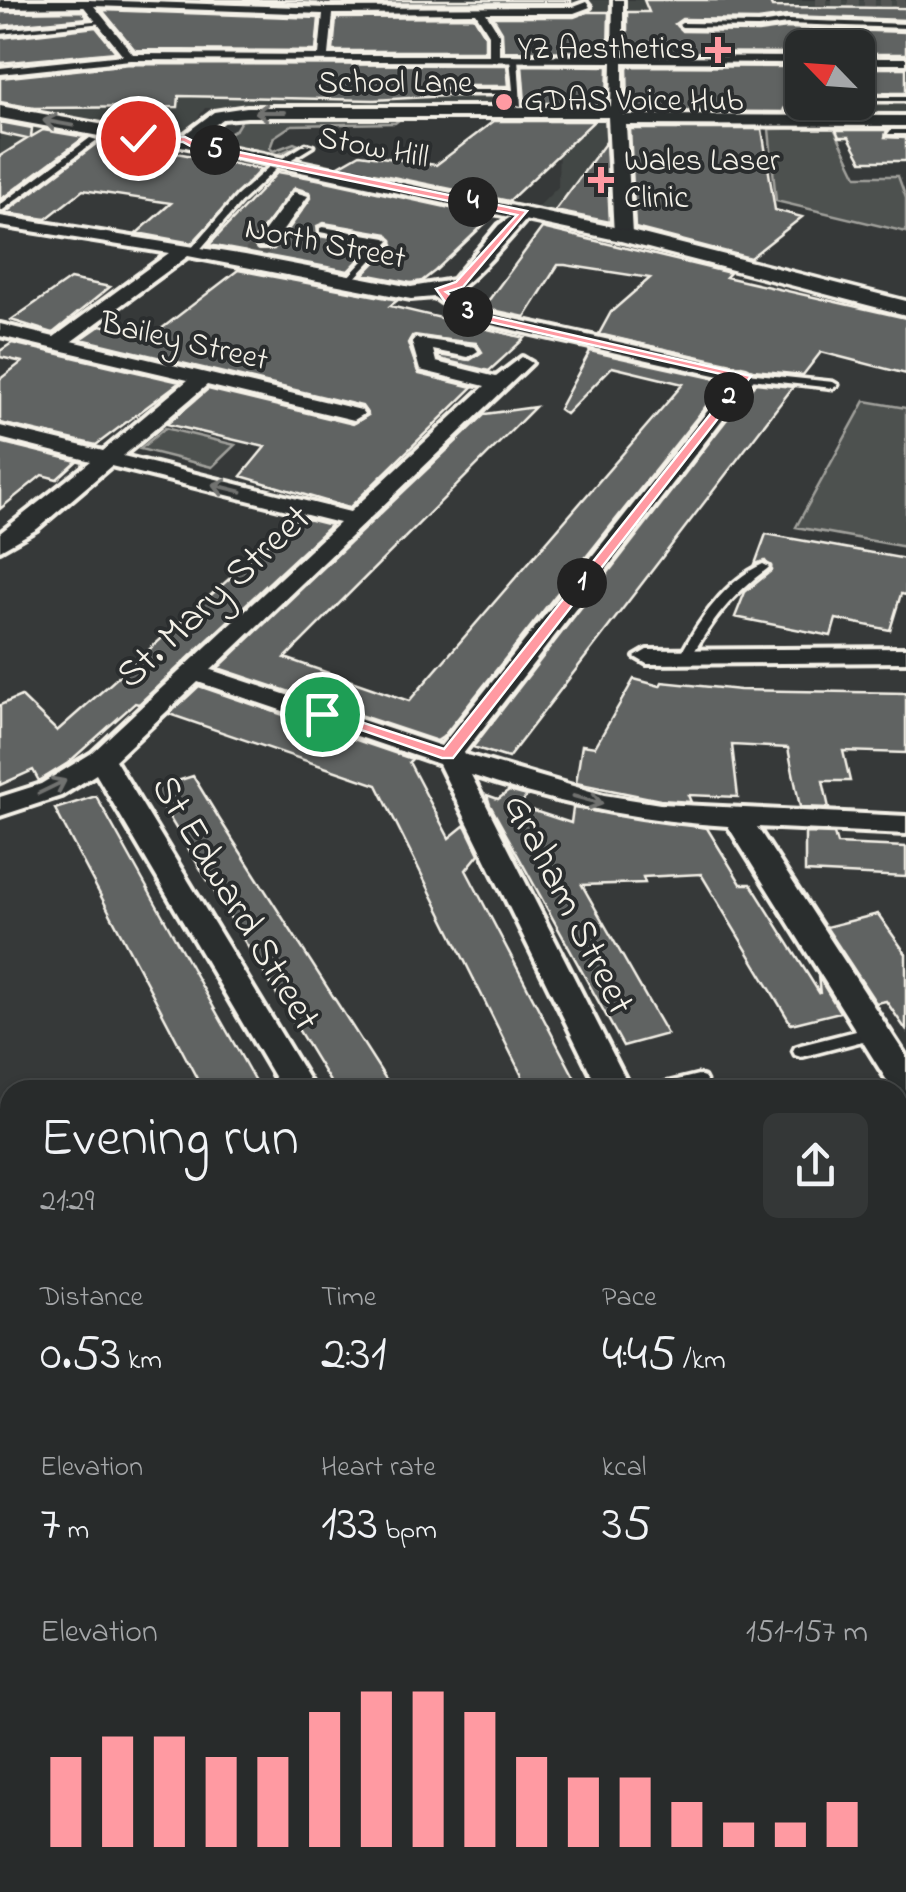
<!DOCTYPE html>
<html lang="en">
<head>
<meta charset="utf-8">
<style>
  body { margin:0; font-family:"Indie Flower",sans-serif; background:#343737; color:#f1f3f6; height:100vh; display:flex; flex-direction:column; font-size:38px; white-space:nowrap }
  * { box-sizing:border-box; margin:0 }
  p { font-size:32px; color:#a5a7a9 }
  .icon { flex:none; width:55px; height:55px; fill:none; stroke:currentColor; stroke-width:2; stroke-linecap:round; stroke-linejoin:round }
  .map { position:relative; flex:1; overflow:hidden }
  .sheet { position:absolute; left:0px; top:1080px; width:908px; height:812px; display:flex; flex-direction:column; background:#282b2b; border-radius:30px 30px 0 0; box-shadow:0 2px 8px #0004,0 0 0 2px #444747 }
  .sheet>* { flex:none }
  .needle { width:65px; rotate:295deg }
  .fabs { position:absolute; left:785px; top:30px; display:grid; gap:20px }
  .fabs a { display:grid; place-items:center; width:90px; height:90px; border-radius:15px; background:#282b2b; box-shadow:0 2px 8px #0004,0 0 0 2px #444747; font-size:50px }
  .pin { position:absolute; display:grid; place-items:center; width:85px; height:85px; color:#fff; margin:-42px; border:5px solid #fff; border-radius:50%; box-shadow:0 2px 10px #0007 }
  .km { position:absolute; width:50px; height:50px; margin:-25px; border-radius:50%; background:#222; color:#fff; font-size:28px; line-height:50px; text-align:center }
  .round { display:grid; place-items:center; flex:none; width:105px; height:105px; border-radius:15px; background:#343737 }
  .overview { display:flex; align-items:center; justify-content:space-between; height:170px; padding:0 40px }
  h1 { font-size:55px; font-weight:600; line-height:75px }
  .stats { display:grid; grid-template-columns:repeat(3,1fr); gap:15px; height:170px; padding:10px 40px }
  .stats div { display:grid; align-content:center }
  .stats b { font-size:50px; font-weight:600 }
  .stats small { font-size:28px; font-weight:400 }
  .stats p { font-size:28px }
  .chart { height:280px; padding:20px 40px }
  .chart p { display:flex; justify-content:space-between }
  .chart svg { width:100%; height:180px; margin-top:10px; stroke:#ff9aa2; stroke-width:6 }
  .map>svg:first-child { display:block }
  .built { fill:#434645; fill-rule:evenodd }
  .green { fill:#4e514f; stroke:#a1a19c; stroke-width:2.5 }
  .building { fill:#616362; stroke:#f4f1e8; stroke-width:2.5; fill-rule:evenodd }
  .lines { fill:none; stroke-linecap:round; stroke-linejoin:round }
  .pedestrian-tunnel { stroke:#525553; stroke-width:11; stroke-dasharray:11 5; stroke-linecap:butt }
  .minor-tunnel { stroke:#525553; stroke-width:19; stroke-dasharray:19 10; stroke-linecap:butt }
  .service-casing { stroke:#f4f1e8; stroke-width:7 }
  .pedestrian-casing { stroke:#f4f1e8; stroke-width:8 }
  .minor-casing { stroke:#f4f1e8; stroke-width:8 }
  .tertiary-casing { stroke:#f4f1e8; stroke-width:7 }
  .service { fill:#2a2d2e; fill-rule:evenodd }
  .pedestrian { fill:#2a2d2e; fill-rule:evenodd }
  .minor { fill:#2a2d2e; fill-rule:evenodd }
  .tertiary { fill:#2a2d2e; fill-rule:evenodd }
  .oneway { stroke:#71726f }
  .route { fill:#ff9aa2; stroke:#fff; stroke-width:2.5 }
  .poi-dot { fill:#ff9aa2; stroke:#2a2d2e; stroke-width:4 }
  .labels { text-anchor:middle; dominant-baseline:central; stroke-width:8; stroke-linejoin:round; paint-order:stroke }
  .far-poi-label { font-size:32px; fill:#f4f1e8; stroke:#2a2d2e; text-anchor:start }
  .far-street-label { font-size:32px; fill:#f4f1e8; stroke:#2a2d2e }
  .street-label { font-size:40px; fill:#f4f1e8; stroke:#2a2d2e }
</style>
</head>
<body>
<div class="map">
<svg width="906" height="1892" viewBox="0 0 906 1892">
  <rect width="100%" height="100%" fill="#363939"/>
  <filter id="ink" filterUnits="userSpaceOnUse"><feTurbulence type="fractalNoise" baseFrequency=".01" numOctaves="2"/><feDisplacementMap in="SourceGraphic" scale="20" xChannelSelector="R" yChannelSelector="G"/><feConvolveMatrix kernelMatrix="1 2 1 2 8 2 1 2 1" color-interpolation-filters="sRGB"/></filter>
  <g filter="url(#ink)">
    <!-- built -->
    <path class="built" d="M0,0H906V117L682,118L695,222L643,227L536,209L558,187L559,145L550,109L205,108L192,127L168,135L104,178L47,170L0,207ZM802,48H858V102H802Z"/>
    <!-- green -->
    <path class="green" d="M403,117L395,123L292,125L274,137L270,148L273,151L294,143L299,145L273,157L213,142L236,129L242,119Z
      M834,128L857,176H898L906,198V232L776,201L769,129Z
      M865,401L906,408V547L796,527Z
      M165,428L235,445L212,467L140,449Z"/>
    <!-- building -->
    <path class="building" d="M200,0H571V3L328,4Z
      M644,0H769L772,7L906,8V20L787,16L758,20L682,19L675,24L682,31L758,32L787,28L906,32V54H858V48H802V53L627,52V12H649Z
      M102,10L319,18L316,51L135,50Z
      M82,11L88,18L0,26V12Z
      M587,12H609L608,52L503,51L502,32L493,17H574Z
      M474,17L485,35V51H333L336,18Z
      M96,27L116,52L0,63V38Z
      M130,64L507,65L509,86H449L442,91L445,96L374,100L179,96L178,107L34,108L0,102V78Z
      M522,65L608,66L607,103H525Z
      M627,66L802,67V102L840,104H790L783,112L628,111Z
      M858,68H906V93H858Z
      M494,121H594L509,201L339,166L360,154L436,165Z
      M0,122L32,128L31,137L43,130L85,137L0,200V156L27,139L0,133Z
      M630,129H762L775,210L802,217L750,258L635,228Z
      M836,130H887L885,137L906,138V161H862L849,137H839Z
      M101,140L161,150L261,169L192,243L137,233L171,203L83,190L46,219L5,213Z
      M606,142L610,222L555,211Z
      M278,172L317,179L492,217L435,271L422,281L411,283L364,274L393,244L387,234L324,223L317,226L319,236L373,245L348,271L209,245ZM295,188L309,192L311,198L274,249H256L253,241Z
      M542,228L730,273L726,277L906,318V374L821,352L803,375L753,370L599,334L611,312L650,278L565,265H558L525,317L483,308Z
      M238,270L398,300L390,306L525,338L489,371L439,359L438,355L470,360L482,352L476,343L412,336L408,343L419,374L473,387L349,508L241,476L265,447L167,424L208,389L353,424L368,415L362,406L81,339L101,325L152,336Z
      M70,279L110,287L53,333L11,320Z
      M12,343L180,382L96,445L0,423V379L22,362L0,357V351Z
      M590,351L726,381L443,737L437,741L218,668L485,414L535,407L285,658L409,701L683,384L612,367L566,414L559,409Z
      M755,383L793,387L508,758L473,747Z
      M0,442L77,461L57,479L42,475L0,509Z
      M299,517L331,525L139,704L135,703L68,763L39,781L33,770L0,785V705L21,696L57,731Z
      M766,534L906,559V595L901,594L890,630L836,619L831,636L735,617L745,592L772,570L765,561L755,564Z
      M634,679L660,686L662,682L740,690L906,693V753L843,751L850,781H823L829,808L800,807L788,748L732,745L738,797L688,795L691,802L660,800L576,783L582,745L595,747Z
      M199,686L412,759L409,762L449,838L465,825L479,854L466,870L581,1090H529L377,785L169,714Z
      M193,776L220,820L393,1090H335L152,789Z
      M509,791L527,796L519,806L571,823L573,808L707,828L741,884H751L820,994L818,976L840,1012L791,1024L701,874L643,877L645,883L582,885L667,1034L623,1046L490,805L487,795L498,799Z
      M96,796L200,983L260,1090H203L55,809Z
      M805,833L834,834L837,844L906,847V877L805,872Z
      M878,914L906,954V1030L886,1001L876,1003L826,927Z"/>
    <g class="lines">
      <!-- pedestrian-tunnel -->
      <path class="pedestrian-tunnel" d="M323,0L328,11
        M816,0L906,1"/>
      <!-- minor-tunnel -->
      <path class="minor-tunnel" d="M252,256L265,243"/>
      <defs>
        <path id="service" d="M104,20L102,23L0,34V30Z
          M787,20L906,24V28L787,24L758,28L682,27L679,25L682,23L758,24Z
          M514,56L518,58L521,106L514,104L513,94H449L445,92L449,90H513L510,58Z
          M858,97H906V101H858Z
          M843,102H851L853,112H790L786,110L790,108H845Z
          M891,130H906V134H888Z
          M90,138L97,140L0,212V205Z
          M306,144L313,146L282,165L275,163Z
          M269,167L276,169L243,200L197,253H191V249L237,196Z
          M323,227L386,238L390,241L349,284L344,281L346,279L380,243L320,232V228Z
          M746,373L833,382L838,385L833,388L742,378L741,376Z
          M763,564L769,567L767,569C732,594 711,622 690,659H682L680,656C699,620 725,581 763,564Z
          M872,1027L878,1029L880,1033L878,1037L801,1057L795,1055L793,1051L795,1047L801,1045Z
          M698,1075L704,1077L706,1081L704,1085L686,1090H651L653,1086Z"/>
        <path id="pedestrian" d="M613,0H623V56L802,57V63L623,62V108L617,111L611,108L612,62L130,60L0,74V68L123,55L81,3L86,0L328,8L573,7L586,2L590,7L574,13H486L499,34V55L612,56ZM94,6L323,14L319,55L133,54ZM476,13L489,34V55H329L333,14Z
          M858,58H906V64H858Z"/>
        <path id="minor" d="M0,0H90L93,3L86,7L0,8Z
          M617,103L625,108L623,115L906,116V126L626,125L632,235L623,240L614,235L608,117H247L223,119L191,143L177,140L214,112L247,107H609Z
          M294,192L308,196L271,247H259L256,243Z
          M524,208L532,213C516,231 470,286 451,293L478,311L746,370L756,376L463,754L604,795L660,804L906,816V834L757,827L906,1056V1096L893,1090L728,826C639,821 556,804 471,775L631,1090H599L439,764L198,682L115,760L315,1090H282L96,774L61,796L0,816V797L41,784L92,753L339,523L111,466L37,529L0,550V533L91,461L0,438V426L103,451L188,380L0,336V324L54,337L169,253L0,226V216L245,255L411,287L453,280L499,225ZM188,256L411,299L434,297L465,319L733,379L441,746L211,670L532,363L522,357L496,377L436,362L433,350L468,357L478,351L475,347L415,338L412,342L420,370L485,386L350,512L123,456L207,385L354,420L364,414L361,410L72,341Z
          M906,648V662L647,664L635,657L647,650Z
          M906,1504V1544L898,1548V1507Z
          M0,1837L10,1841V1882H57L54,1892H13L0,1886Z
          M228,1882H287L283,1892H225Z"/>
        <path id="tertiary" d="M0,106L154,134H185L203,141L623,229L906,301V315L621,241L181,146H154L0,118Z"/>
      </defs>
      <!-- service casing -->
      <use href="#service" class="service-casing"/>
      <!-- pedestrian casing -->
      <use href="#pedestrian" class="pedestrian-casing"/>
      <!-- minor casing -->
      <use href="#minor" class="minor-casing"/>
      <!-- tertiary casing -->
      <use href="#tertiary" class="tertiary-casing"/>
      <!-- service -->
      <use href="#service" class="service"/>
      <!-- pedestrian -->
      <use href="#pedestrian" class="pedestrian"/>
      <!-- minor -->
      <use href="#minor" class="minor"/>
      <!-- tertiary -->
      <use href="#tertiary" class="tertiary"/>
    </g>
    <!-- one-way arrows -->
    <defs><path id="oneway-shaft" d="M-6 0H5M1.5-3L5.5 0L1.5 3" fill="none" stroke-width="1.6" stroke-linecap="round" stroke-linejoin="round" transform="scale(2.5)"/></defs>
    <g class="oneway">
      <use href="#oneway-shaft" transform="translate(270 112) rotate(180)"/>
      <use href="#oneway-shaft" transform="translate(58 123) rotate(-170)"/>
      <use href="#oneway-shaft" transform="translate(227 488) rotate(-166)"/>
      <use href="#oneway-shaft" transform="translate(52 787) rotate(-26)"/>
      <use href="#oneway-shaft" transform="translate(588 800) rotate(15)"/>
    </g>
  </g>
  <!-- route -->
  <path class="route" d="M138,135L185,137L199,144L527,211L463,287L446,292L476,313L751,376L453,758H442L315,714L327,711L444,749L739,378L468,317L448,306L436,289L456,282L517,215L196,149L183,142L135,140Z"/>
  <!-- markers -->
  <g class="poi-dot">
    <path d="M713 35h10v10h10v10h-10v10h-10v-10h-10v-10h10z"/>
    <circle cx="504" cy="102" r="10"/>
    <path d="M596 165h10v10h10v10h-10v10h-10v-10h-10v-10h10z"/>
  </g>
  <g class="labels">
    <!-- far-poi labels -->
    <g class="far-poi-label">
      <text x="696" y="50" text-anchor="end">YZ Aesthetics</text>
      <text x="524" y="102">GDAS Voice Hub</text>
      <text x="624" y="162">Wales Laser<tspan x="624" dy="37">Clinic</tspan></text>
    </g>
    <!-- far-street labels -->
    <g class="far-street-label">
      <text x="395" y="84">School Lane</text>
      <text transform="translate(373 149) rotate(11)">Stow Hill</text>
      <text transform="translate(325 245) rotate(11)">North Street</text>
      <text transform="translate(184 343) rotate(13)">Bailey Street</text>
    </g>
    <!-- street labels -->
    <g class="street-label">
      <text transform="translate(215 598) rotate(-43)">St. Mary Street</text>
      <text transform="translate(234 904) rotate(59)">St Edward Street</text>
      <text transform="translate(567 905) rotate(63)">Graham Street</text>
    </g>
  </g>
</svg>
<div class="fabs">
<a><svg class="needle" viewBox="-14 -14 28 28"><path d="M0-13l5 13h-10z" fill="#e53935"/><path d="M0 13l5-13h-10z" fill="#a5a7a9"/></svg></a>
</div>
<div class="pin" style="left:322px;top:714px;background:#1e9e55"><svg class="icon" aria-label="arrive" viewBox="0 0 24 24"><path d="M6 21V4h12l-3 4 3 4H6"/></svg></div>
<div class="pin" style="left:138px;top:138px;background:#d93025"><svg class="icon" aria-label="check" viewBox="0 0 24 24"><path d="M5 12l5 5 9-10"/></svg></div>
<b class="km" style="left:582px;top:583px">1</b>
<b class="km" style="left:729px;top:397px">2</b>
<b class="km" style="left:468px;top:312px">3</b>
<b class="km" style="left:473px;top:202px">4</b>
<b class="km" style="left:215px;top:150px">5</b>
<section class="sheet">
<div class="overview"><div><h1>Evening run</h1><p>21:29</p></div><a class="round"><svg class="icon" aria-label="share" viewBox="0 0 24 24"><path d="M12 15V3M7 8l5-5 5 5M5 13v7h14v-7"/></svg></a></div>
<div class="stats">
<div><p>Distance</p><b>0.53<small> km</small></b></div>
<div><p>Time</p><b>2:31</b></div>
<div><p>Pace</p><b>4:45<small> /km</small></b></div>
</div>
<div class="stats">
<div><p>Elevation</p><b>7<small> m</small></b></div>
<div><p>Heart rate</p><b>133<small> bpm</small></b></div>
<div><p>kcal</p><b>35</b></div>
</div>
<div class="chart"><p><span>Elevation</span>151–157 m</p>
<svg viewBox="0 0 160 44" preserveAspectRatio="none"><path d="M5 44V22M15 44V17M25 44V17M35 44V22M45 44V22M55 44V11M65 44V6M75 44V6M85 44V11M95 44V22M105 44V27M115 44V27M125 44V33M135 44V38M145 44V38M155 44V33"/></svg>
</div>
</section>
</div>
</body>
</html>
